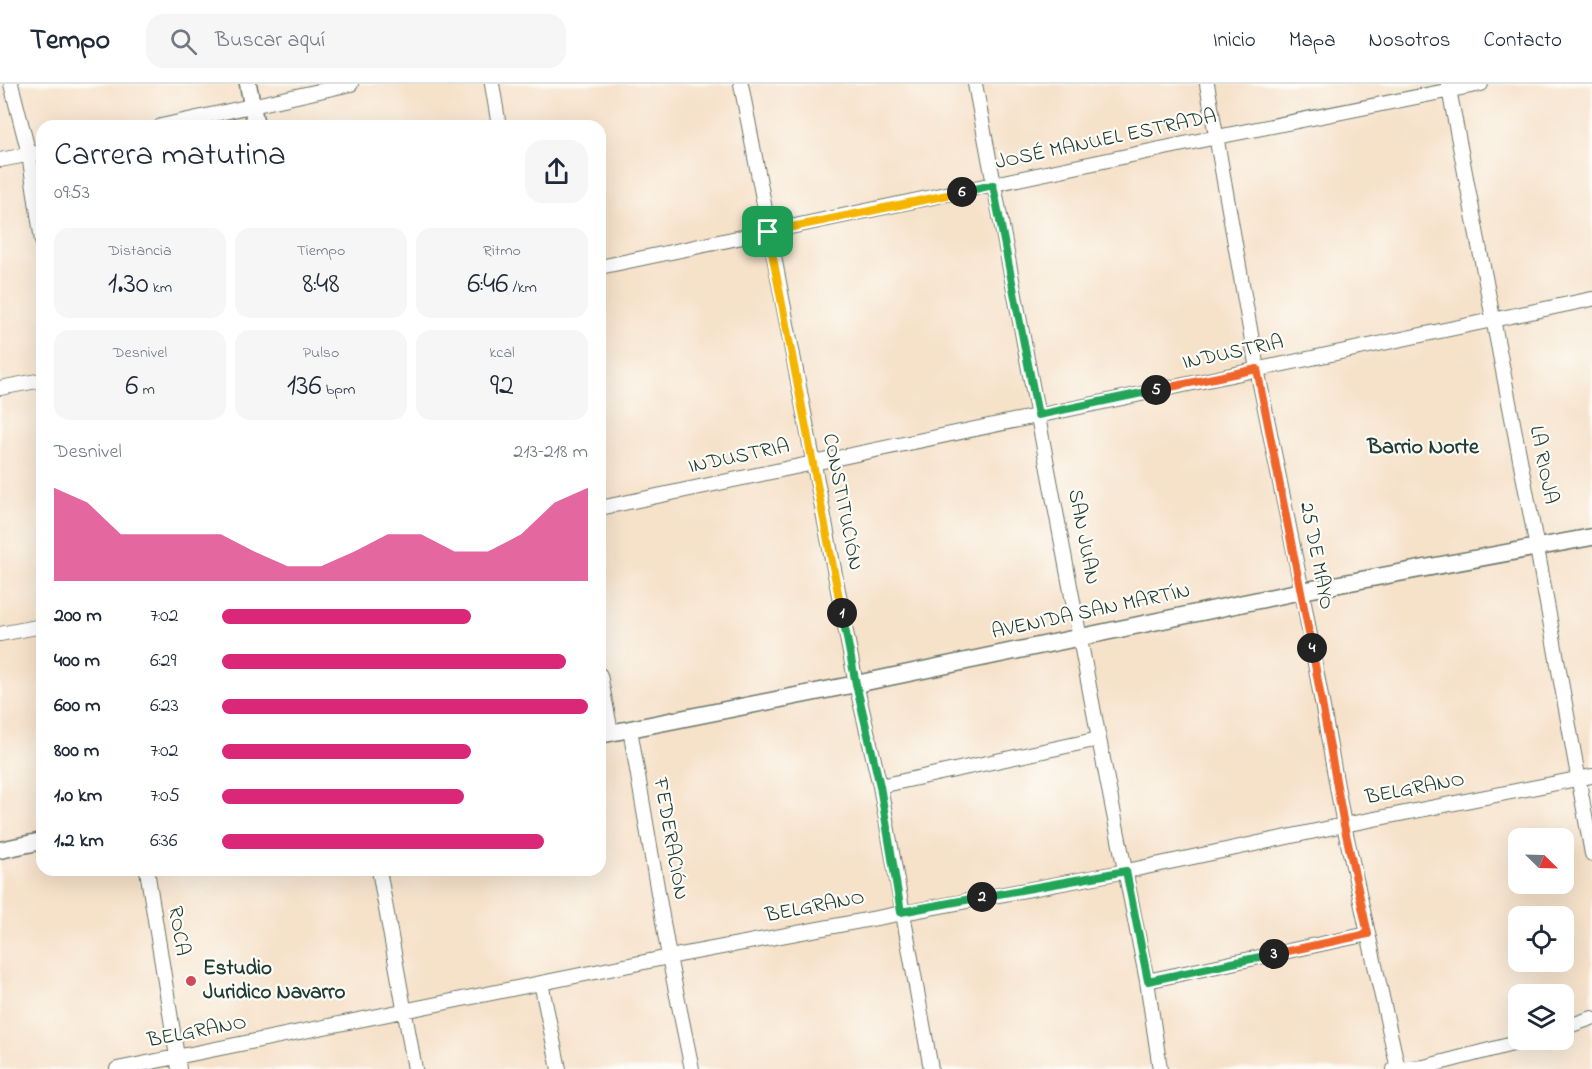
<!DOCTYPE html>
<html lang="es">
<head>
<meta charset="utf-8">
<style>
  body { margin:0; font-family:"Indie Flower",sans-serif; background:#f6f6f7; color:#1f2937; height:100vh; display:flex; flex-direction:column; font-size:22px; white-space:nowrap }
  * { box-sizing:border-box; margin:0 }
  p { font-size:20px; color:#747a83 }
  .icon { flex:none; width:33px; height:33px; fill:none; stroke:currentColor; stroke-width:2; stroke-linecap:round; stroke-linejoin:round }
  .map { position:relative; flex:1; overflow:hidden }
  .side { position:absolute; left:36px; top:36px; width:570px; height:756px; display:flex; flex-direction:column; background:#fff; border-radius:18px; box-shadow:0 6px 24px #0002 }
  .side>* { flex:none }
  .needle { width:39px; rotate:113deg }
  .tools { position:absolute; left:1508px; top:744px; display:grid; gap:12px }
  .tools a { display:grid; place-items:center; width:66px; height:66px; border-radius:12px; background:#fff; box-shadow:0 6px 24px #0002; font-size:30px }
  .pin { position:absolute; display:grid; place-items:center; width:51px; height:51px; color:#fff; margin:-26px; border-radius:12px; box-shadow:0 3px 9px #0006 }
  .km { position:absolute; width:30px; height:30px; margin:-15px; border-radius:50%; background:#222; color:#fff; font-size:16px; line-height:30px; text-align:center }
  .round { display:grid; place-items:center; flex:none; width:63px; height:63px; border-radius:18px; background:#f6f6f7 }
  .headline { display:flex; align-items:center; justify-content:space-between; height:102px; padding:0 18px }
  h1 { font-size:33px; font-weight:600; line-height:45px }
  .metrics { display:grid; grid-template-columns:repeat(3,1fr); gap:9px; height:102px; padding:6px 18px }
  .metrics div { display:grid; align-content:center; border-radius:15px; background:#f6f6f7; text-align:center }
  .metrics b { font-size:30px; font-weight:600 }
  .metrics small { font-size:16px; font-weight:400 }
  .metrics p { font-size:16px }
  .chart { height:168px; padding:12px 18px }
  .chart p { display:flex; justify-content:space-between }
  .chart svg { width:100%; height:108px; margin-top:6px; fill:#db2777; opacity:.7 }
  ul { padding:0 18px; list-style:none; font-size:20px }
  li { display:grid; grid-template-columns:96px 72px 1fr; align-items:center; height:45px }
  li i { height:15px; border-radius:8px; background:#db2777 }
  header { display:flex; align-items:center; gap:36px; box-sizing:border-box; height:84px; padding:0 30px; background:#fff; border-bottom:2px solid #e0e1e3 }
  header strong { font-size:28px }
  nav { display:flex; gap:33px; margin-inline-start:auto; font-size:21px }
  .search { width:420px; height:54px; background:#f6f6f7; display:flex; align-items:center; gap:15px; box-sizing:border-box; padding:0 21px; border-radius:18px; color:#747a83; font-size:22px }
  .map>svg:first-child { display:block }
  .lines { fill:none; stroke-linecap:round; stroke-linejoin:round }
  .minor-casing { stroke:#6a7668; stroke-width:16 }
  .tertiary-casing { stroke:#6a7668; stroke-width:19 }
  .minor { stroke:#fff; stroke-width:14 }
  .tertiary { stroke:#fff; stroke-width:16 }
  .split-1-casing { stroke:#fff; stroke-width:12 }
  .split-2-casing { stroke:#fff; stroke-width:12 }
  .split-3-casing { stroke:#fff; stroke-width:12 }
  .split-4-casing { stroke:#fff; stroke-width:12 }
  .split-5-casing { stroke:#fff; stroke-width:12 }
  .split-6-casing { stroke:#fff; stroke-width:12 }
  .split-7-casing { stroke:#fff; stroke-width:12 }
  .split-1 { stroke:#f5b400; stroke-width:8 }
  .split-2 { stroke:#22a559; stroke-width:8 }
  .split-3 { stroke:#22a559; stroke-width:8 }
  .split-4 { stroke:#f0652b; stroke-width:8 }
  .split-5 { stroke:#f0652b; stroke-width:8 }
  .split-6 { stroke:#22a559; stroke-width:8 }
  .split-7 { stroke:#f5b400; stroke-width:8 }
  .poi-dot { fill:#d1495b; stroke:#fdfcf7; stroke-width:2 }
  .labels { text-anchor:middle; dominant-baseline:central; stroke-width:4.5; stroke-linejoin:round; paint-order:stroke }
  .street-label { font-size:21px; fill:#1f3d34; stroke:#fdfcf7 }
  .poi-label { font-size:21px; font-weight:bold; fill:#1f3d34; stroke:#fdfcf7; text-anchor:start }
  .neighbourhood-label { font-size:22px; font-weight:bold; fill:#1f3d34; stroke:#fdfcf7 }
</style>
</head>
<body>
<header>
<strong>Tempo</strong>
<div class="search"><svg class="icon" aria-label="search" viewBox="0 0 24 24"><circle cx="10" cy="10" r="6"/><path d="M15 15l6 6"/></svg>Buscar aquí</div>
<nav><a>Inicio</a><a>Mapa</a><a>Nosotros</a><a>Contacto</a></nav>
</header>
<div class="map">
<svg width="1592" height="985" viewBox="0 0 1592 985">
  <rect width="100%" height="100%" fill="#fdfcf7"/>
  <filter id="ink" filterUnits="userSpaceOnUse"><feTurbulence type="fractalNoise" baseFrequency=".0167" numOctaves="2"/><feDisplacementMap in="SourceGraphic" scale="12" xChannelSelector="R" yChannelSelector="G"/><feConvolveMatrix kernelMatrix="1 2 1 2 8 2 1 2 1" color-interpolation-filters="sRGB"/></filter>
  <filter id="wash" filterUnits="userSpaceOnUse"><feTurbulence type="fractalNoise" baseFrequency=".008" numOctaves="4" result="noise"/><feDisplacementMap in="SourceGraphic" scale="24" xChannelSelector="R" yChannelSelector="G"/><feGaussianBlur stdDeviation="1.35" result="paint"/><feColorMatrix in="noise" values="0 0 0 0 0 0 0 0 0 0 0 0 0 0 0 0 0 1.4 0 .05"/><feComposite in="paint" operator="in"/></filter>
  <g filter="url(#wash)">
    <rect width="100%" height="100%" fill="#f6e1c9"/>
  </g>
  <g filter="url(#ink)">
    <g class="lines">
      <defs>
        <path id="minor" d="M11,0L29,70L42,157
          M492,0L499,42
          M741,0L856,600L880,702L931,985
          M975,0L1099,655L1147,897L1160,985
          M1207,0L1257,285L1302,507L1344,741L1398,985
          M1448,0L1537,464L1592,770
          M161,42L351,0
          M0,76L42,68
          M600,183L1217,53L1481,0
          M0,304L42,296
          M600,424L1592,215
          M0,550L42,542
          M600,591L611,648
          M630,645L669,873L692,985
          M880,702L1099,655
          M147,786L179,985
          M379,786L415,985
          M1147,897L1368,850
          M541,899L559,985
          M1563,944L1592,934
          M117,985L669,873L1127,787L1344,741L1592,692
          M1394,985L1424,983L1528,956"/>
        <path id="tertiary" d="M248,0L256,42
          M600,651L856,600L1302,507L1592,453
          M0,766L42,757"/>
      </defs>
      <!-- minor casing -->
      <use href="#minor" class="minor-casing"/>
      <!-- tertiary casing -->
      <use href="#tertiary" class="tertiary-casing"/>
      <!-- minor -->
      <use href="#minor" class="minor"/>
      <!-- tertiary -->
      <use href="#tertiary" class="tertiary"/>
    </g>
  </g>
  <g class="lines" filter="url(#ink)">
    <defs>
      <path id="split-1" d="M768,148L842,529"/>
      <path id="split-2" d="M842,529L856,600L880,702L901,828L982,813"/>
      <path id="split-3" d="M982,813L1126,787L1148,897L1274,870"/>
      <path id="split-4" d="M1274,870L1368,850L1344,741L1312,564"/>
      <path id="split-5" d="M1156,306L1257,285L1312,564"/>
      <path id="split-6" d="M962,108L993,101L1038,331L1156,306"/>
      <path id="split-7" d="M768,148L962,108"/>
    </defs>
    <!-- split-1 casing -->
    <use href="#split-1" class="split-1-casing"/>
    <!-- split-2 casing -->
    <use href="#split-2" class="split-2-casing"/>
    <!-- split-3 casing -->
    <use href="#split-3" class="split-3-casing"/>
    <!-- split-4 casing -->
    <use href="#split-4" class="split-4-casing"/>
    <!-- split-5 casing -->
    <use href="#split-5" class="split-5-casing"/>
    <!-- split-6 casing -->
    <use href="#split-6" class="split-6-casing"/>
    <!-- split-7 casing -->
    <use href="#split-7" class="split-7-casing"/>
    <!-- split-1 -->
    <use href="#split-1" class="split-1"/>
    <!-- split-2 -->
    <use href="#split-2" class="split-2"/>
    <!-- split-3 -->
    <use href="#split-3" class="split-3"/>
    <!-- split-4 -->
    <use href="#split-4" class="split-4"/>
    <!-- split-5 -->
    <use href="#split-5" class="split-5"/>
    <!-- split-6 -->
    <use href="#split-6" class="split-6"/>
    <!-- split-7 -->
    <use href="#split-7" class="split-7"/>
  </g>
  <!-- markers -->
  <circle class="poi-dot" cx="191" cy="897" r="6"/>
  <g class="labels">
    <!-- street labels -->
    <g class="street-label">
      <text transform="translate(1106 56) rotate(-12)">JOSÉ MANUEL ESTRADA</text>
      <text transform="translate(1233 269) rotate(-12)">INDUSTRIA</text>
      <text transform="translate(739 373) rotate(-12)">INDUSTRIA</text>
      <text transform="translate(1543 381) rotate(79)">LA RIOJA</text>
      <text transform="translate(842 418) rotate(79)">CONSTITUCIÓN</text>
      <text transform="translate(1083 453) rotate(79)">SAN JUAN</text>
      <text transform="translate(1316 472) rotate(79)">25 DE MAYO</text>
      <text transform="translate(1091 528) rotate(-12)">AVENIDA SAN MARTÍN</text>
      <text transform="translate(1415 705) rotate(-11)">BELGRANO</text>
      <text transform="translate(670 755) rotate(80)">FEDERACIÓN</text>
      <text transform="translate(815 823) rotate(-11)">BELGRANO</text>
      <text transform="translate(178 847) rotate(81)">ROCA</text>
      <text transform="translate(197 948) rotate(-11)">BELGRANO</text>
    </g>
    <!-- poi labels -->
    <g class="poi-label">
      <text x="203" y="885">Estudio<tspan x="203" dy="24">Juridico Navarro</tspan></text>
    </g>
    <!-- neighbourhood labels -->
    <g class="neighbourhood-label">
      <text x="1423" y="364">Barrio Norte</text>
    </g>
  </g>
</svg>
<div class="tools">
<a><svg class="needle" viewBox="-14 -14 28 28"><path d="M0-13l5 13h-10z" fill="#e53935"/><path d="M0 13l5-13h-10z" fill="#747a83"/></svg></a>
<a><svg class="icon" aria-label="locate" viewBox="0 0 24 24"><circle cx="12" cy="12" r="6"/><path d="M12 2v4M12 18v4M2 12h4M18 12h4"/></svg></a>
<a><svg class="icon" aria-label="layers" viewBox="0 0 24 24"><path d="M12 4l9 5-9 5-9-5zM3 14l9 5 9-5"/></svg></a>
</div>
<div class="pin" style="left:768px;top:148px;background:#1e9e55"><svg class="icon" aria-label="arrive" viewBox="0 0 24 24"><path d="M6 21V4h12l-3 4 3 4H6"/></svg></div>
<b class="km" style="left:842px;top:529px">1</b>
<b class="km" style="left:982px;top:813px">2</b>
<b class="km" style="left:1274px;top:870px">3</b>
<b class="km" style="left:1312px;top:564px">4</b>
<b class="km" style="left:1156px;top:306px">5</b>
<b class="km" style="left:962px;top:108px">6</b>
<section class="side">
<div class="headline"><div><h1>Carrera matutina</h1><p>09:53</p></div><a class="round"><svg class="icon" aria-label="share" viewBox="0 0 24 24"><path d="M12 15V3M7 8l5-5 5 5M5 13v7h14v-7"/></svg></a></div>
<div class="metrics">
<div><p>Distancia</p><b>1.30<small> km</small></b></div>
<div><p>Tiempo</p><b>8:48</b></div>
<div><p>Ritmo</p><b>6:46<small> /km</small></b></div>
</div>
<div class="metrics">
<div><p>Desnivel</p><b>6<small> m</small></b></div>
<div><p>Pulso</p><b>136<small> bpm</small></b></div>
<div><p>kcal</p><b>92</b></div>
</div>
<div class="chart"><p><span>Desnivel</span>213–218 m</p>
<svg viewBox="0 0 160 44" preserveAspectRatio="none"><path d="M0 44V6L10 12L20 25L30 25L40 25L50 25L60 32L70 38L80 38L90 32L100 25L110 25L120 32L130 32L140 25L150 12L160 6V44z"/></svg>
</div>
<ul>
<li><b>200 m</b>7:02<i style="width:68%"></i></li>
<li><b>400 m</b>6:29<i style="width:94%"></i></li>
<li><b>600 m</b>6:23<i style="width:100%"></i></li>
<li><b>800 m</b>7:02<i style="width:68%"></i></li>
<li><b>1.0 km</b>7:05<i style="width:66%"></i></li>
<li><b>1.2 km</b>6:36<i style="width:88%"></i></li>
</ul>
</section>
</div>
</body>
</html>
